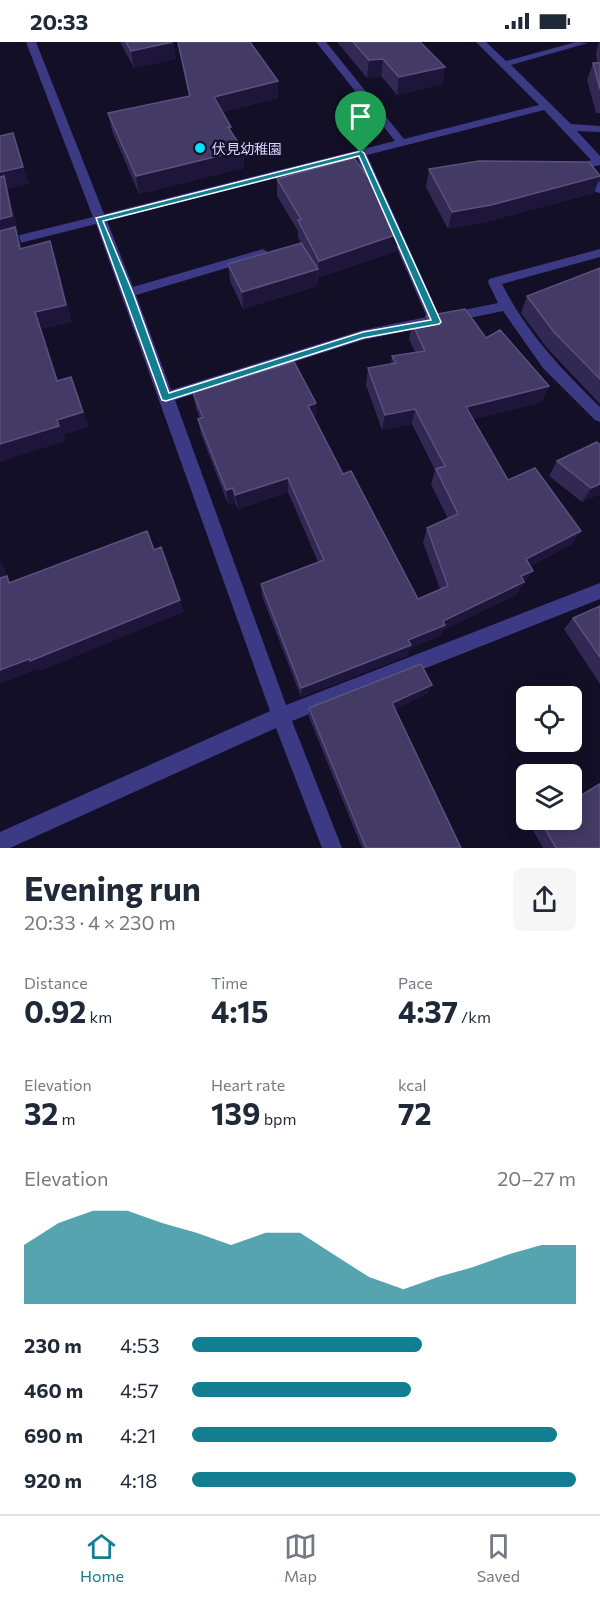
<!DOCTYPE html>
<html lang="en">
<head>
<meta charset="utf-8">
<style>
  body { margin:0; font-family:Commissioner,"Noto Sans JP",sans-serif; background:#f6f6f7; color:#1f2937; height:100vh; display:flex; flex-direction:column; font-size:22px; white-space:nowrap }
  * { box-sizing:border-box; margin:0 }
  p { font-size:20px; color:#747a83 }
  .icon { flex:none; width:33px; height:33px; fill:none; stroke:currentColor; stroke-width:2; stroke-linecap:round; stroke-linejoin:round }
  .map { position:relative; height:806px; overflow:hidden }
  .side { display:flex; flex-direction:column; background:#fff; flex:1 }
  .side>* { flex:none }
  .tools { position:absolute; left:516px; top:644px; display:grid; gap:12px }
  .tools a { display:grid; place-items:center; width:66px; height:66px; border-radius:9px; background:#fff; box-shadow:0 3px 15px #0003; font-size:30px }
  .pin { position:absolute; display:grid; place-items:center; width:51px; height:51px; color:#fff; margin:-62px -26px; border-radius:50% 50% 50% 0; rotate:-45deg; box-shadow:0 0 6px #0007 }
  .pin .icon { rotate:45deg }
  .round { display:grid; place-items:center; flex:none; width:63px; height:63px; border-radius:9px; background:#f6f6f7 }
  .summary { display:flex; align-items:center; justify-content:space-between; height:102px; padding:0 24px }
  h1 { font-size:33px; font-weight:700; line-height:45px }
  .metrics { display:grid; grid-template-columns:repeat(3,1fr); gap:9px; height:102px; padding:6px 24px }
  .metrics div { display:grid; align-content:center }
  .metrics b { font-size:30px; font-weight:700 }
  .metrics small { font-size:16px; font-weight:400 }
  .metrics p { font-size:16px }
  .chart { height:168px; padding:12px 24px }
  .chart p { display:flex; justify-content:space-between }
  .chart svg { width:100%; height:108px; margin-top:6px; fill:#117e91; opacity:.7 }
  ul { padding:0 24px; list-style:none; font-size:20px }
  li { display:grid; grid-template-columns:96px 72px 1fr; align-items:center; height:45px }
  li i { height:15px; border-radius:8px; background:#117e91 }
  .status { display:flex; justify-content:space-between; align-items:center; height:42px; padding:0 30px; background:#fff; direction:ltr }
  .status svg { height:16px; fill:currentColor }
  .tabs { display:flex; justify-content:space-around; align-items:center; height:84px; border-top:2px solid #e0e1e3; background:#fff; font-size:16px; color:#747a83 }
  .tabs a { display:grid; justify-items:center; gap:3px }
  .tabs .on { color:#117e91 }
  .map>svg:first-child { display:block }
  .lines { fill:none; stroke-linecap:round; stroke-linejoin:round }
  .minor { fill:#3d3a85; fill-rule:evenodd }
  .wall { fill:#312854 }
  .shaded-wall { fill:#1d163a }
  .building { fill:#433a66; stroke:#5a527e; stroke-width:1.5 }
  .route { fill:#117e91; stroke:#fff; stroke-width:1.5; fill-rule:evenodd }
  .poi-dot { fill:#00e5ff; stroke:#130f26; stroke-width:2 }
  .labels { text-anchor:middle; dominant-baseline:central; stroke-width:5; stroke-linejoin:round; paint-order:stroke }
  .far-poi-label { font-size:14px; fill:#d9d4ff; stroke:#130f26; text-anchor:start }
</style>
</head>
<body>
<div class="status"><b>20:33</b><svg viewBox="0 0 49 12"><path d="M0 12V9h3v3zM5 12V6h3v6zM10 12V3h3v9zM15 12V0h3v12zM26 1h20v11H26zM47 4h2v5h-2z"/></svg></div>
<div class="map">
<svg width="600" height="806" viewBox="0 0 600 806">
  <rect width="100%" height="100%" fill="#130f26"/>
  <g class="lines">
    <!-- minor -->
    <path class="minor" d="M26,0H36L104,172L395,99L316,0H326L404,97L539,63L476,0H486L506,19L576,0L588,1L511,23L571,82L600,84V90L577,89L600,114V123L587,126L600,140V151L596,150L573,124L591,118L544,68L367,113L439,273L498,261L488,240L489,237L600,207V215L502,242C526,290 562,328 600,365V380L595,378L543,326L503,269L363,298L175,358L286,663L600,541V557L292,679L342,806H322L276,686L10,806H0V790L270,669L96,182L0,206V198L93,175ZM357,115L427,275L363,288L171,348L136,253L267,214L269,211L263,207L133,245L107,179Z"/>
  </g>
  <!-- wall -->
  <path class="wall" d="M120,0H173L176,17L134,26Z
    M177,0H250L278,39V56L223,70L232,91L243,108L244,126L139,152L112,89L108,71L189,54Z
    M337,0H420L445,25L442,42L397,53L381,34L367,36Z
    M599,0H600V71H596L587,38L593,21H597L596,11Z
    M429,127L600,133V136L594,151L486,180L448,187L426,145Z
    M277,137L396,209L318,236V235L317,244L243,267L230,239L228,222L301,201L298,195V189L277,154Z
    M600,226V362L547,306L521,271L527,254Z
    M426,274L486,296L549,344L542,360L473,377L508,438L572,502L530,524L525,541L523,543L517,552L443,588L440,594L410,606L407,614L301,655L262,554L261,542L318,520L288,450L238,467L235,461L228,462L201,392L198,377L200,376L196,367L193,351L316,377H315L343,432L418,557L440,547L423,500L427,486L448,477L431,442L435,428L412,382L382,388L366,343L368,326L391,322L392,314L415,310L409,297L412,281L425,278Z
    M600,403V452L582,460L549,434L557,419Z
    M600,564V642L564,587L573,576Z
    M432,643L427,652L395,667L461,806H362L309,675V666Z
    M600,741V806H543L530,783L540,777H572V758Z"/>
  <!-- shaded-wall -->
  <path class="shaded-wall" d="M173,0L176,17L134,26L131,9Z
    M383,17L381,34L367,36L369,18Z
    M445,25L442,42L397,53L399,35Z
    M278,39V56L215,72L214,55Z
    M13,91L29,142L8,147L19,191H18L22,203L27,224L0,196V130Z
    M243,108L244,126L139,152L136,134Z
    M600,134L594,151L486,180L448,187L452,170Z
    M398,192L396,209L318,236L319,219Z
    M50,199L56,216L72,280L42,287L64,355L57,339L35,270Z
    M318,227L317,244L243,267L242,250Z
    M71,335L77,351L89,385L64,393L66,399L0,420V402L57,378Z
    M549,344L542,360L461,380L466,365Z
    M316,361V377L308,380V364Z
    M415,367L412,382L382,388L385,373Z
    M288,436V450L238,467L235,453Z
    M600,442V452L582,460L591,446Z
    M233,446L235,461L228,462L226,448Z
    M581,489L572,502L518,530L526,517Z
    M0,519L5,526L10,549L0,537Z
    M533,529L525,541L523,543L517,552L443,588L440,594L410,606L407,614L301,655V646L408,598L521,534Z
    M180,558L184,570L40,629L38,627L0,642V628Z
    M432,643L427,652L389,670L392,661Z"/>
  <!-- building -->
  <path class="building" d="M126,0H173L131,9Z
    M178,0H250L278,39L214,55L231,85H228L243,108L136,134L108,71L190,54Z
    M353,0H420L445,25L399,35L383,17L369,18Z
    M593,21H600V47Z
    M13,91L23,125L0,130V94Z
    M354,116L380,152L398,192L319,219L298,178L301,177L277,137Z
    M479,119L589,120L600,134L491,163L452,170L429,127Z
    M4,134L12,174L0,177V135Z
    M15,185L20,207L50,199L66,263L35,270L57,339L71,335L83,370L57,378L59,384L0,402V189Z
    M301,201L318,227L242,250L228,222Z
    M600,226V337L554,290L527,254Z
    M465,267L486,296L500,288L549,344L466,365L508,438L535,426L581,489L526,517L533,529L521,534L524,540L443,579L445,583L408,598L411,603L301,646L261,542L324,518L288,436L235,453L233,446L226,448L198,377L203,375L193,351L294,320L316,361L308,364L343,432L351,429L418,557L448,544L427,486L458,472L436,427L445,424L415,367L385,373L368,326L396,321L392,314L425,309L412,281L428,278L426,274Z
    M597,400L600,403V442L591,446L557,419Z
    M147,489L154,508L161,505L180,558L30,619L29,617L0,628V536L7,534L9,541Z
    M600,564V615L573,576Z
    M421,622L432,643L392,661L461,806H366L309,666Z
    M600,742V806H556L540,778L541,777H572V759Z"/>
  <!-- route -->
  <path class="route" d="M361,109L364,111L441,280L439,282L363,296L166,359L162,358L96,176ZM359,114L431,278L363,290L169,351L133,251L103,179Z"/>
  <!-- markers -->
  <circle class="poi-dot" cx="200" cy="106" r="6"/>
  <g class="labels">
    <!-- far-poi labels -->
    <g class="far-poi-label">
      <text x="212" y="106">伏見幼稚園</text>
    </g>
  </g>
</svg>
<div class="tools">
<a><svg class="icon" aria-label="locate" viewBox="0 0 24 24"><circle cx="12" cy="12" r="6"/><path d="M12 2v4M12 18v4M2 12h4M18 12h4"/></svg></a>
<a><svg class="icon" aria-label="layers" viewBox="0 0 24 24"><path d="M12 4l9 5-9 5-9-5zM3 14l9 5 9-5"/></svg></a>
</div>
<div class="pin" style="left:361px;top:111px;background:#1e9e55"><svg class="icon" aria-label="arrive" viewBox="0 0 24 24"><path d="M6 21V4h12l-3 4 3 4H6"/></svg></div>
</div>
<section class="side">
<div class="summary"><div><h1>Evening run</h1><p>20:33 · 4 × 230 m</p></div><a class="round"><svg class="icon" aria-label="share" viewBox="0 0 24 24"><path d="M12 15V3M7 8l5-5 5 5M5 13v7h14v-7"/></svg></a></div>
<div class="metrics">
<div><p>Distance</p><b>0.92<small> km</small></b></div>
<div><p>Time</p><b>4:15</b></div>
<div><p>Pace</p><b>4:37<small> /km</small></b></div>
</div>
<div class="metrics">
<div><p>Elevation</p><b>32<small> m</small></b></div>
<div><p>Heart rate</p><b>139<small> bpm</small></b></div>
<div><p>kcal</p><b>72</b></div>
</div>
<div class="chart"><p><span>Elevation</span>20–27 m</p>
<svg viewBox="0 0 160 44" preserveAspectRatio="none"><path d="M0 44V20L10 11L20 6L30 6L40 11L50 15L60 20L70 15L80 15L90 24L100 33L110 38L120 33L130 29L140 24L150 20L160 20V44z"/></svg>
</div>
<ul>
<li><b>230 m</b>4:53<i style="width:60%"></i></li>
<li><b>460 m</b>4:57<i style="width:57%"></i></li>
<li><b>690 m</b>4:21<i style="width:95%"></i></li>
<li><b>920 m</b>4:18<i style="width:100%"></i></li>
</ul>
</section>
<nav class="tabs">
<a class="on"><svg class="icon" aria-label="home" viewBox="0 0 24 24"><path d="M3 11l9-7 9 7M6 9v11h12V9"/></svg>Home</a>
<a><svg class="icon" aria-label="map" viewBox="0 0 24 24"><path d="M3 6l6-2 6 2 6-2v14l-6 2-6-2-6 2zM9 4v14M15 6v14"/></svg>Map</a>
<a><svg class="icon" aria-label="saved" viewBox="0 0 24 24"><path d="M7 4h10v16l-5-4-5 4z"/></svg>Saved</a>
</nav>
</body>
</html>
